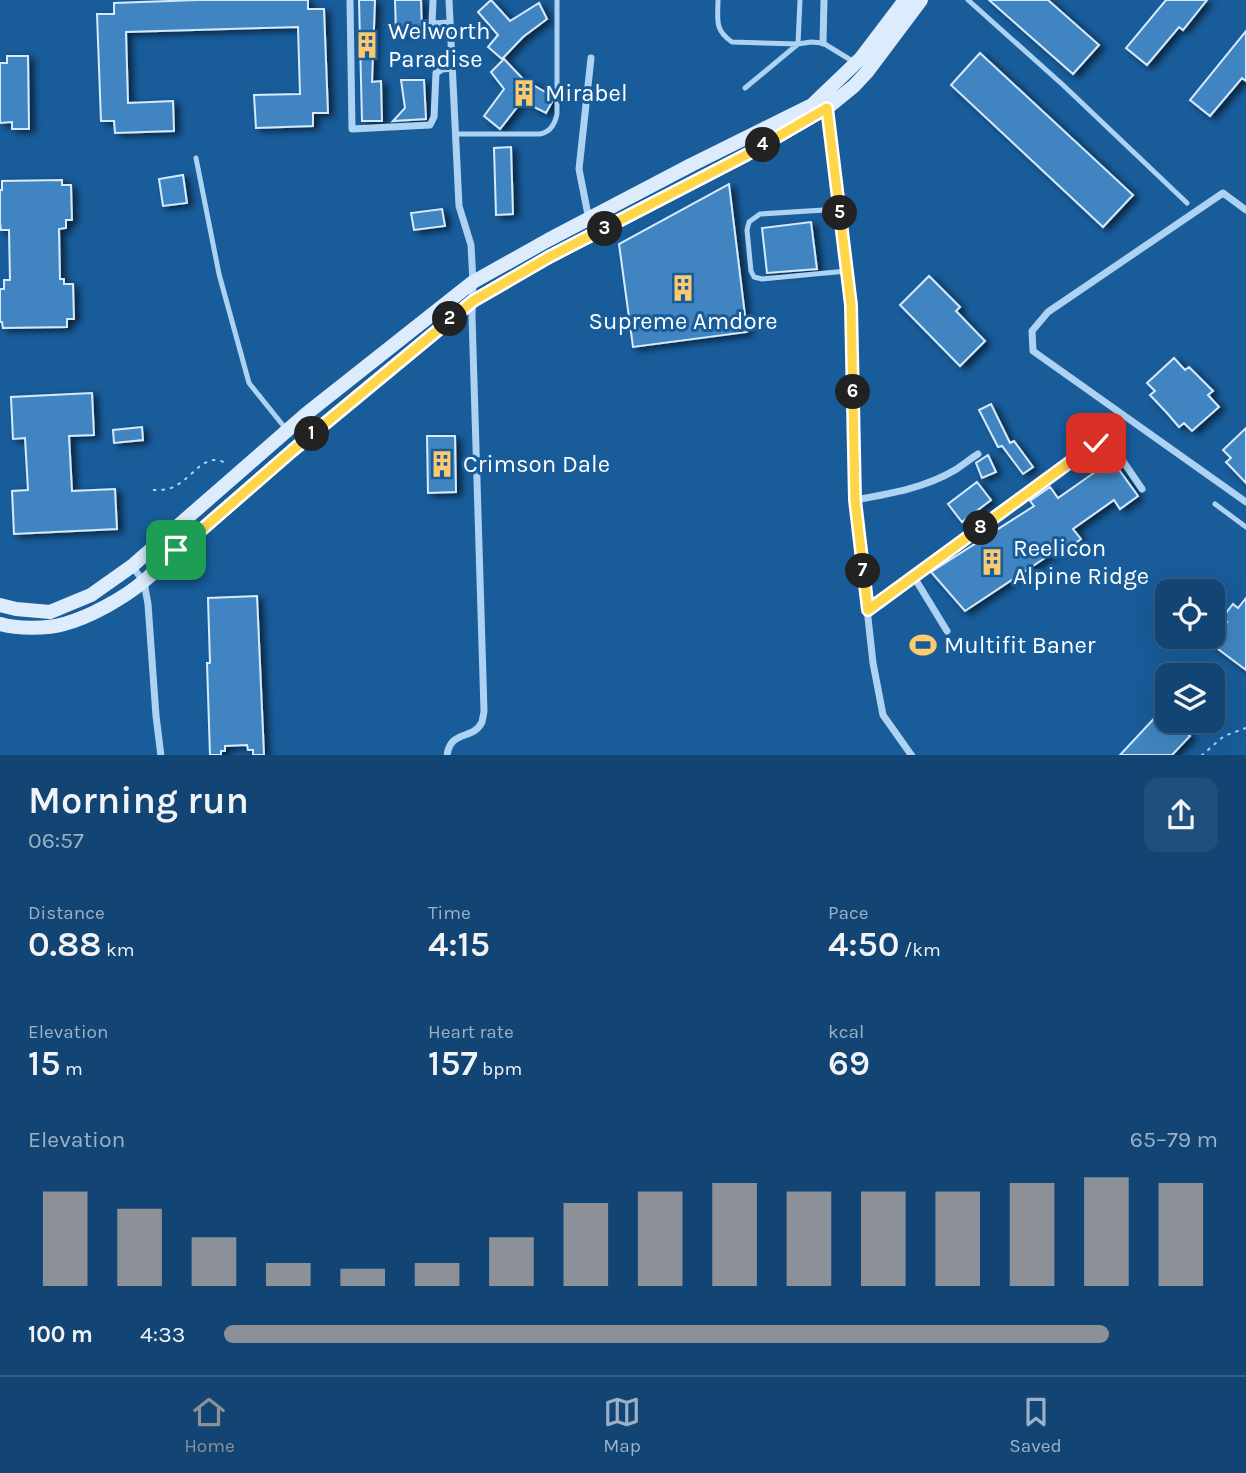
<!DOCTYPE html>
<html lang="en">
<head>
<meta charset="utf-8">
<style>
  body { margin:0; font-family:Karla,sans-serif; background:#1f4f7c; color:#f1f3f6; height:100vh; display:flex; flex-direction:column; font-size:26px; white-space:nowrap }
  * { box-sizing:border-box; margin:0 }
  p { font-size:23px; color:#9cb1c5 }
  .icon { flex:none; width:38px; height:38px; fill:none; stroke:currentColor; stroke-width:2; stroke-linecap:round; stroke-linejoin:round }
  .map { position:relative; height:755px; overflow:hidden }
  .panel { display:flex; flex-direction:column; background:#124574; flex:1 }
  .panel>* { flex:none }
  .buttons { position:absolute; left:1155px; top:579px; display:grid; gap:14px }
  .buttons a { display:grid; place-items:center; width:70px; height:70px; border-radius:14px; background:#124574; box-shadow:0 7px 28px #0002,0 0 0 2px #315d86; font-size:35px }
  .pin { position:absolute; display:grid; place-items:center; width:60px; height:60px; color:#fff; margin:-30px; border-radius:14px; box-shadow:0 4px 10px #0006 }
  .km { position:absolute; width:35px; height:35px; margin:-18px; border-radius:50%; background:#222; color:#fff; font-size:19px; line-height:35px; text-align:center }
  .round { display:grid; place-items:center; flex:none; width:74px; height:74px; border-radius:14px; background:#1f4f7c }
  .summary { display:flex; align-items:center; justify-content:space-between; height:119px; padding:0 28px }
  h1 { font-size:38px; font-weight:600; line-height:52px }
  .stats { display:grid; grid-template-columns:repeat(3,1fr); gap:10px; height:119px; padding:7px 28px }
  .stats div { display:grid; align-content:center }
  .stats b { font-size:35px; font-weight:600 }
  .stats small { font-size:19px; font-weight:400 }
  .stats p { font-size:19px }
  .chart { height:196px; padding:14px 28px }
  .chart p { display:flex; justify-content:space-between }
  .chart svg { width:100%; height:126px; margin-top:7px; stroke:#8c9099; stroke-width:6 }
  ul { padding:0 28px; list-style:none; font-size:23px }
  li { display:grid; grid-template-columns:112px 84px 1fr; align-items:center; height:52px }
  li i { height:18px; border-radius:9px; background:#8c9099 }
  .tabs { display:flex; justify-content:space-around; align-items:center; height:98px; border-top:2px solid #315d86; background:#124574; font-size:19px; color:#9cb1c5 }
  .tabs a { display:grid; justify-items:center; gap:4px }
  .tabs .current { color:#8c9099 }
  .map>svg:first-child { display:block }
  .building { fill:#4085c1; stroke:#d5eafc; stroke-width:2; filter:url(#shadow) }
  .lines { fill:none; stroke-linecap:round; stroke-linejoin:round }
  .path { stroke:#add2f2; stroke-width:2; stroke-dasharray:3.5 5; stroke-linecap:butt }
  .lane { stroke:#add2f2; stroke-width:5 }
  .street { stroke:#add2f2; stroke-width:7 }
  .secondary { stroke:#dcecfc; stroke-width:14 }
  .route-casing { stroke:#fff; stroke-width:14 }
  .route { stroke:#ffd54a; stroke-width:9 }
  .labels { text-anchor:middle; dominant-baseline:central; stroke-width:6; stroke-linejoin:round; paint-order:stroke }
  .poi-label { font-size:24px; fill:#fff; stroke:#185c9a; text-anchor:start }
</style>
</head>
<body>
<div class="map">
<svg width="1246" height="756" viewBox="0 0 1246 756">
  <defs>
    <filter id="shadow"><feDropShadow dx="5" dy="3" stdDeviation="3.5" flood-color="#0009"/></filter>
  </defs>
  <rect width="100%" height="100%" fill="#185c9a"/>
  <!-- building -->
  <path class="building" d="M198,0H308V9H324L328,113H313V126L256,128L254,95L300,94L298,27L126,32L128,103L173,101L174,131L115,133L114,121H101L97,14H114V3Z
    M359,0H375L372,82L381,81L382,121H362Z
    M395,0H421L422,32L396,33Z
    M491,0L510,21L539,3L547,19L523,37L502,59L488,47L498,35L478,12Z
    M989,0H1048L1099,45L1073,74Z
    M1166,0H1207L1183,30L1179,27L1147,65L1126,48Z
    M1246,31V81L1242,78L1210,116L1190,100Z
    M980,53L1133,195L1103,227L951,85Z
    M7,56H28L29,129H12V122L0,123V63H7Z
    M504,59L523,79L552,96V102L546,113L522,101L500,129L484,116L504,89L491,72Z
    M401,80H424L426,119L393,121L405,108Z
    M511,147L513,214L496,215L494,148Z
    M183,175L187,203L163,206L159,179Z
    M62,180V185H71L72,220H66V228L59,229L60,279H64V284H73L74,319H67V327L3,328L2,322H0V289H4V280H10L9,230H1L0,223V190H2V181Z
    M729,184L747,332L633,347L619,244Z
    M442,209L445,226L414,230L411,213Z
    M811,222L817,269L767,273L762,228Z
    M929,276L960,307L956,311L985,341L960,366L900,305Z
    M1174,358L1185,370L1189,367L1213,391L1208,395L1219,407L1192,431L1184,423L1179,427L1167,413L1150,395L1155,391L1147,383Z
    M92,393L94,435L69,436L72,491L115,489L117,529L14,534L12,491L28,490L25,438L13,439L11,397Z
    M991,404L1010,443L1014,441L1033,467L1023,474L1002,446L998,447L979,410Z
    M142,427L143,440L114,443L113,430Z
    M1246,428V483L1226,462L1231,458L1223,450Z
    M427,436H455L456,492L428,493Z
    M1104,449L1138,496L1120,509L1114,500L1073,529L1081,539L1066,550L1063,546L965,611L931,572L1034,506L1030,501L1050,487L1058,498L1095,472L1087,461Z
    M988,455L996,472L982,478L976,463Z
    M977,482L991,500L962,522L948,504Z
    M257,596L264,755H253V750H248L247,745L225,746V751H221V755H210L207,663H210L208,598Z
    M1246,598V670L1210,643L1227,622L1222,618L1233,604L1238,608Z
    M1162,710L1167,715V721H1174L1190,736L1172,755H1120Z"/>
  <g class="lines">
    <!-- path -->
    <path class="path" d="M153,490C160,490 169,490 175,486C194,477 205,450 227,464
      M1201,756L1224,736L1246,728"/>
    <!-- lane -->
    <path class="lane" d="M718,0C718,19 714,30 732,42L798,44L811,42L823,43L854,62
      M968,0L1063,85L1187,203
      M745,88L798,44L800,0
      M456,134H540C551,132 555,124 557,114V0
      M196,158L219,274L249,383L286,429
      M840,209L760,214L749,222L747,230L751,271L754,277L762,279L847,271
      M1215,504L1246,527"/>
    <!-- street -->
    <path class="street" d="M350,0L352,129L430,125L434,117L436,73L442,69L452,68
      M433,0L432,24L450,23
      M823,43L824,0
      M827,108L851,305L855,500L873,663L883,715L912,756
      M1246,210L1223,193L1048,312L1032,331L1033,351L1246,502
      M589,220L579,169L591,58
      M855,500C889,494 925,488 955,470C963,465 970,459 978,454
      M132,566L144,582L148,604L156,716L161,756
      M914,577L947,631
      M868,610L1096,443L1102,440L1110,442L1142,489
      M447,756C450,729 473,741 482,722C482,722 484,712 484,711L472,316L473,282L471,245L459,206L449,0"/>
    <!-- secondary -->
    <path class="secondary" d="M0,605L16,609L50,612L91,595L132,566L306,414L473,282L548,240L691,165L812,105L861,58L905,0
      M0,624C16,629 48,629 64,624C90,617 124,598 144,581C161,567 175,551 192,538L293,450L473,301L549,257L746,155L827,108L854,86L867,72L921,0"/>
  </g>
  <g class="lines">
    <defs>
      <path id="route" d="M176,550L192,538L293,450L473,301L549,257L746,155L827,108L851,305L855,500L868,610L1096,443"/>
    </defs>
    <!-- route casing -->
    <use href="#route" class="route-casing"/>
    <!-- route -->
    <use href="#route" class="route"/>
  </g>
  <!-- icons -->
  <defs>
    <symbol id="building-bare" viewBox="-9 -9 18 18"><path d="M-4-6H4V6H1V3H-1V6H-4ZM-2.5-4.3h1.7v1.8h-1.7ZM.8-4.3h1.7v1.8H.8ZM-2.5-1h1.7V.8h-1.7ZM.8-1h1.7V.8H.8Z" fill="#ffc96e" stroke="#185c9a" stroke-width="2.5" paint-order="stroke"/></symbol>
    <symbol id="stadium-bare" viewBox="-9 -9 18 18"><path d="M0-5a6.5 5 0 1 0 0 10a6.5 5 0 1 0 0-10ZM-3.5-1.8h7v3.6h-7Z" fill="#ffc96e" stroke="#185c9a" stroke-width="2.5" paint-order="stroke"/></symbol>
  </defs>
  <g fill-rule="evenodd">
    <use href="#building-bare" x="348" y="26" width="38" height="38"/>
    <use href="#building-bare" x="505" y="74" width="38" height="38"/>
    <use href="#building-bare" x="664" y="269" width="38" height="38"/>
    <use href="#building-bare" x="423" y="445" width="38" height="38"/>
    <use href="#building-bare" x="973" y="543" width="38" height="38"/>
    <use href="#stadium-bare" x="904" y="626" width="38" height="38"/>
  </g>
  <g class="labels">
    <!-- poi labels -->
    <g class="poi-label">
      <text x="388" y="31">Welworth<tspan x="388" dy="28">Paradise</tspan></text>
      <text x="545" y="93">Mirabel</text>
      <text x="683" y="321" text-anchor="middle">Supreme Amdore</text>
      <text x="463" y="464">Crimson Dale</text>
      <text x="1013" y="548">Reelicon<tspan x="1013" dy="28">Alpine Ridge</tspan></text>
      <text x="944" y="645">Multifit Baner</text>
    </g>
  </g>
</svg>
<div class="buttons">
<a><svg class="icon" aria-label="locate" viewBox="0 0 24 24"><circle cx="12" cy="12" r="6"/><path d="M12 2v4M12 18v4M2 12h4M18 12h4"/></svg></a>
<a><svg class="icon" aria-label="layers" viewBox="0 0 24 24"><path d="M12 4l9 5-9 5-9-5zM3 14l9 5 9-5"/></svg></a>
</div>
<div class="pin" style="left:176px;top:550px;background:#1e9e55"><svg class="icon" aria-label="arrive" viewBox="0 0 24 24"><path d="M6 21V4h12l-3 4 3 4H6"/></svg></div>
<div class="pin" style="left:1096px;top:443px;background:#d93025"><svg class="icon" aria-label="check" viewBox="0 0 24 24"><path d="M5 12l5 5 9-10"/></svg></div>
<b class="km" style="left:312px;top:434px">1</b>
<b class="km" style="left:450px;top:319px">2</b>
<b class="km" style="left:605px;top:229px">3</b>
<b class="km" style="left:763px;top:145px">4</b>
<b class="km" style="left:840px;top:213px">5</b>
<b class="km" style="left:853px;top:392px">6</b>
<b class="km" style="left:863px;top:571px">7</b>
<b class="km" style="left:981px;top:528px">8</b>
</div>
<section class="panel">
<div class="summary"><div><h1>Morning run</h1><p>06:57</p></div><a class="round"><svg class="icon" aria-label="share" viewBox="0 0 24 24"><path d="M12 15V3M7 8l5-5 5 5M5 13v7h14v-7"/></svg></a></div>
<div class="stats">
<div><p>Distance</p><b>0.88<small> km</small></b></div>
<div><p>Time</p><b>4:15</b></div>
<div><p>Pace</p><b>4:50<small> /km</small></b></div>
</div>
<div class="stats">
<div><p>Elevation</p><b>15<small> m</small></b></div>
<div><p>Heart rate</p><b>157<small> bpm</small></b></div>
<div><p>kcal</p><b>69</b></div>
</div>
<div class="chart"><p><span>Elevation</span>65–79 m</p>
<svg viewBox="0 0 160 44" preserveAspectRatio="none"><path d="M5 44V11M15 44V17M25 44V27M35 44V36M45 44V38M55 44V36M65 44V27M75 44V15M85 44V11M95 44V8M105 44V11M115 44V11M125 44V11M135 44V8M145 44V6M155 44V8"/></svg>
</div>
<ul>
<li><b>100 m</b>4:33<i style="width:89%"></i></li>
</ul>
</section>
<nav class="tabs">
<a class="current"><svg class="icon" aria-label="home" viewBox="0 0 24 24"><path d="M3 11l9-7 9 7M6 9v11h12V9"/></svg>Home</a>
<a><svg class="icon" aria-label="map" viewBox="0 0 24 24"><path d="M3 6l6-2 6 2 6-2v14l-6 2-6-2-6 2zM9 4v14M15 6v14"/></svg>Map</a>
<a><svg class="icon" aria-label="saved" viewBox="0 0 24 24"><path d="M7 4h10v16l-5-4-5 4z"/></svg>Saved</a>
</nav>
</body>
</html>
